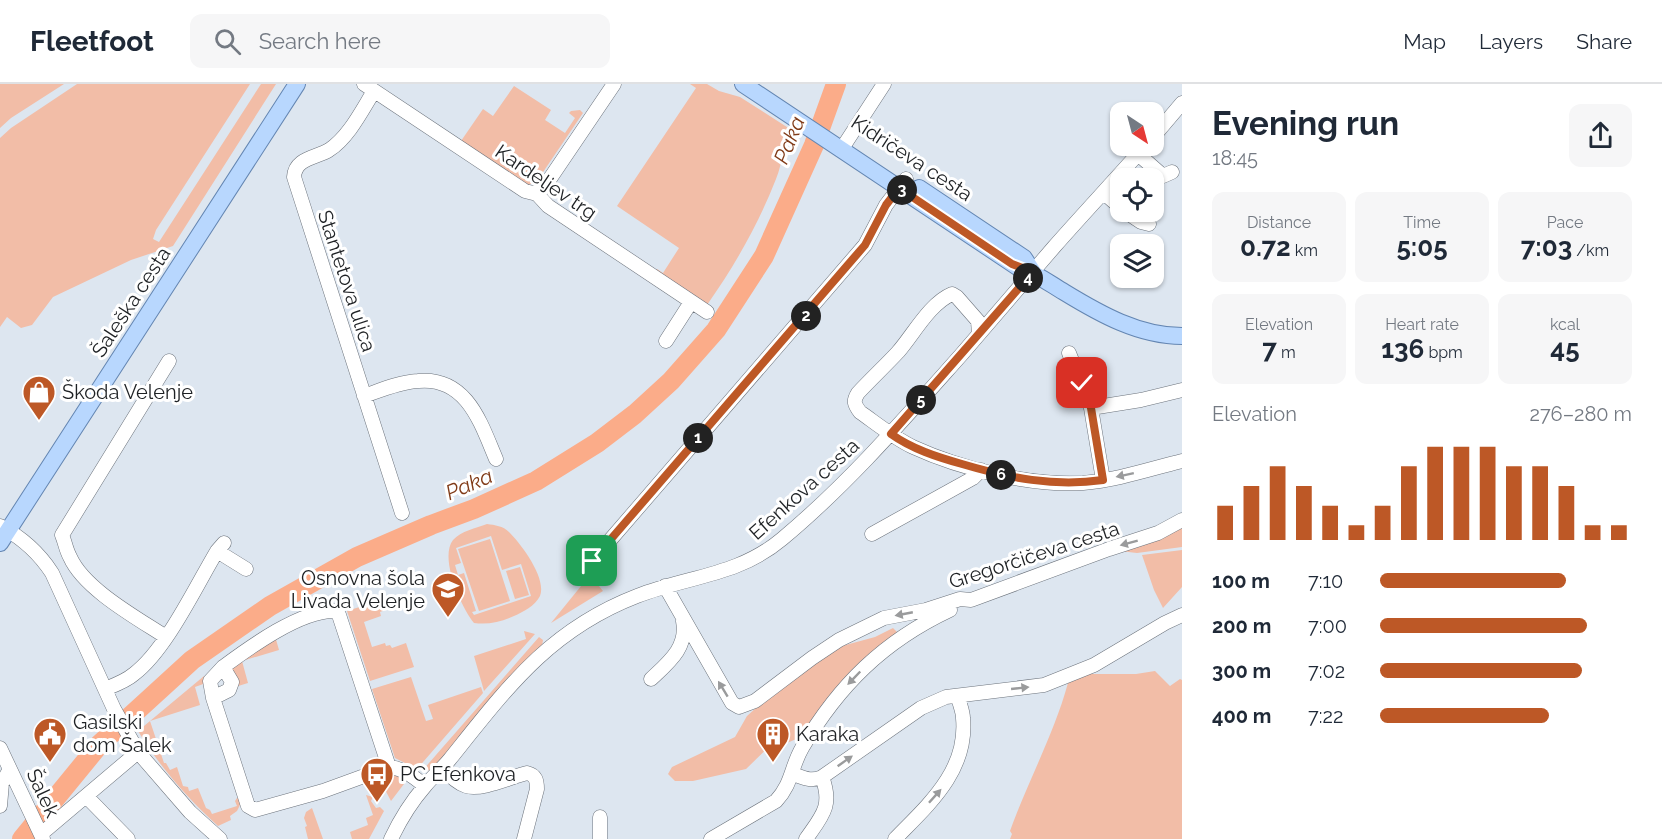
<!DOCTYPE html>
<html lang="en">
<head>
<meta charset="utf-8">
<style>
  body { margin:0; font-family:Raleway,sans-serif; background:#f6f6f7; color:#1f2937; height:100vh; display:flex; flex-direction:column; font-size:22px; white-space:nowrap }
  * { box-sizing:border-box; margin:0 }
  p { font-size:20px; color:#747a83 }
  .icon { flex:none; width:33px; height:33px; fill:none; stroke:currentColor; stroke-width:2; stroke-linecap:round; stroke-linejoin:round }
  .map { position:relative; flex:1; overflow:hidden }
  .side { display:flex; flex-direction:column; background:#fff; width:480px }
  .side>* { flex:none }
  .needle { width:39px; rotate:144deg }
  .buttons { position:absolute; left:1110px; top:18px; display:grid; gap:12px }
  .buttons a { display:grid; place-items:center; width:54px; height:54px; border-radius:12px; background:#fff; box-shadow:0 2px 4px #0004; font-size:30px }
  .pin { position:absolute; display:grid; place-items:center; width:51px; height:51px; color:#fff; margin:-26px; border-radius:12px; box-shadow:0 3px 9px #0006 }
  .km { position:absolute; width:30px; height:30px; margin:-15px; border-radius:50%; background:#222; color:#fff; font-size:16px; line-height:30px; text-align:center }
  .round { display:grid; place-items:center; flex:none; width:63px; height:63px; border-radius:12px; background:#f6f6f7 }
  .overview { display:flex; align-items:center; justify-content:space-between; height:102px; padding:0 30px }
  h1 { font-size:33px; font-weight:700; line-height:45px }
  .stats { display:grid; grid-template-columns:repeat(3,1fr); gap:9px; height:102px; padding:6px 30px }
  .stats div { display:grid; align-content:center; border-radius:12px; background:#f6f6f7; text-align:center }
  .stats b { font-size:26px; font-weight:700 }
  .stats small { font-size:16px; font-weight:400 }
  .stats p { font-size:16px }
  .chart { height:168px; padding:12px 30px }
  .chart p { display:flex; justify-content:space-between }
  .chart svg { width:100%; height:108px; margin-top:6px; stroke:#bd5826; stroke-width:6 }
  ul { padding:0 30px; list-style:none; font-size:20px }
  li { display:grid; grid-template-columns:96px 72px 1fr; align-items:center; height:45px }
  li i { height:15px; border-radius:8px; background:#bd5826 }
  header { display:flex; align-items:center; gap:36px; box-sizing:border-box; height:84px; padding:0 30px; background:#fff; border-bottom:2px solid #e0e1e3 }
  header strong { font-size:28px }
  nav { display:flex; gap:33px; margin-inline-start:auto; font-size:21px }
  .search { width:420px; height:54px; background:#f6f6f7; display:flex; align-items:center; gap:15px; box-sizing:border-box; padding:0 21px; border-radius:12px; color:#747a83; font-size:22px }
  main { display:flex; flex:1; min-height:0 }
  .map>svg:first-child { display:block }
  .green { fill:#f2bda7; fill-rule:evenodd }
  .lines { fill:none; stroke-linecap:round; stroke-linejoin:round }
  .river { stroke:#fbac89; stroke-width:20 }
  .minor-casing { stroke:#6c737c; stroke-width:15 }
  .major-casing { stroke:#6486b2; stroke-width:18 }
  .minor { stroke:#fff; stroke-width:14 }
  .major { stroke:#b8d7fe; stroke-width:16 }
  .oneway { fill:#9a9b9c }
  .route-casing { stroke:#fff; stroke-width:12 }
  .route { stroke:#bd5826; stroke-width:8 }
  .labels { text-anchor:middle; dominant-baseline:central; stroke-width:6; stroke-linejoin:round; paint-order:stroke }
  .street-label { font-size:20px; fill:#1e2124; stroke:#fff }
  .poi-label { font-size:20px; fill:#1e2124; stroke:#fff; text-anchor:start }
  .water-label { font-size:21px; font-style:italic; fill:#813b18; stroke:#fff }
</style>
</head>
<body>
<header>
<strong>Fleetfoot</strong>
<div class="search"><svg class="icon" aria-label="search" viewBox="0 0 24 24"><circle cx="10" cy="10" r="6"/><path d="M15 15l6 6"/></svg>Search here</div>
<nav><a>Map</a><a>Layers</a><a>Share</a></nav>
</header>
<main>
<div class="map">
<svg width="1182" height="755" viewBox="0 0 1182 755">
  <rect width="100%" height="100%" fill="#dde6f0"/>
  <!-- green -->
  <path class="green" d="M0,0H64L11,34L0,44Z
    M77,0H250L156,146L153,155L159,158L261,0H276L173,162L131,176L53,213L32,241L21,244L7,233L0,243V54L11,44Z
    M690,0H707L719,7L740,13L790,45C783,61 783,78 776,95C758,141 735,181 707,221L655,186L657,185L663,189L679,164L617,122L696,4Z
    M514,2L551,26L545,36L565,49L575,34L569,29L571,27L580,26L583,29L537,97L526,102L461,57L483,25L493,32Z
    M487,440C495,441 503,442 509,448C521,460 547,494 540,512C535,522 523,528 514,532C501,538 488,541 474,539C461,523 439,474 453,456C461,447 476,444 487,440ZM491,452L502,486L521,480L531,512L474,531L472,528L476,527L464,489L458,491L455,481L461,479L456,464Z
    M1182,440V463L1137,469L1111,466Z
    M490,455L510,517L479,527L458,465Z
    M1182,466V503L1163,524L1154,506L1142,471Z
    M520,483L529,511L515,515L506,487Z
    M590,491L603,507L551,539Z
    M381,516L386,518L388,525L380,528L381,532L364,538L372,563L385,559L386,562L390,561L392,564L406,559L414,583L370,597L347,527Z
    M893,544L897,548L896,553L806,651L782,661L775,657L746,685L693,697H675L668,690L672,683L735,653L747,632L777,605L842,562L875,553Z
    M524,547L535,550L484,607L474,572L526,555Z
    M275,552L279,566L242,577L248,599L235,603L231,584Z
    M539,553L543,556L542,562L440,681L425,688L422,687Z
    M1155,587L1170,602L1180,595L1182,596V755H1010L1012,750L1010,747C1028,697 1054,650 1068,599L1085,590H1136Z
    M204,592L206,599L195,603L200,621L150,637L164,679H166L170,686L177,683L183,702L188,703L189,707L198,704L206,724L210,726L212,730L237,722L235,717L237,714L240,715L241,719L237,727L230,732L231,736L218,742C187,714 160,683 138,647Z
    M411,593L426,637L433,635L428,621L481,603L483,609L417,685L395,674L372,605Z
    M392,689L407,696L391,717L382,700L385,693Z
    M366,711L373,713L371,717L376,724L380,723L384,727L369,755H352L350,748L368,741L366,734L373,731Z
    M312,724L323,755H308L305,743L307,742L304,734L306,728Z"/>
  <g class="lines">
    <!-- river -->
    <path class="river" d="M22,755L99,661L192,576L270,522L357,473L431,441L474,425L536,397L597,359L635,330L671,297L716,246L764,172L814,61L836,0"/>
    <defs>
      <path id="minor" d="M364,0L525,107L537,110L548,122L707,228
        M374,7C362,26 349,53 329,66C316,74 295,74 294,93L402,429
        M1154,52L1182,19
        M841,66L884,0
        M1138,70L1163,92L1172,88
        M1104,109L1120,123
        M537,110L547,99L614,0
        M1126,128L1141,138L1149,140
        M979,250L978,237L957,213L952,210C930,219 913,251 898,268C885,282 871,295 858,309C853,317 854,320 860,328C877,340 894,354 913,363C961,385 1030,402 1083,399C1117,396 1150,385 1182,377
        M666,257L691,218
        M1069,269L1091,324L1103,396
        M364,312C381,306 400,298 418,297C467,292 481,340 496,375
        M1091,324L1141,316L1182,306
        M0,442C21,453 39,469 52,489L114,625L138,668L190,728L220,755
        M872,450L973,394L981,386
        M217,467L246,485
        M592,477L865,161L886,121L906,95
        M665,502L732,619L739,623L755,617L812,574L839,556L884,534L926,526L960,515L971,516L1109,465L1158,449L1182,436
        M166,553C137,534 84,505 70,473C66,466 65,458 62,451L169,277
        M223,583C250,563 301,526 335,527L339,531L389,683
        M651,595C669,578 688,563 683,537
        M105,605C115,601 126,597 134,590C166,566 196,502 217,467L224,459
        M213,614L229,606L232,598L223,583L210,597L213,614L248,722L255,726L323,707L389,683C403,684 414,693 425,702
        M0,664L43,755
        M443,684C449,691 457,699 466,702C481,707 511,693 527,689C536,691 537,697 537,705L524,755
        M793,690C804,694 811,698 822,693L921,624L946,613L1044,601L1094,581L1165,539L1182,531
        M86,712L128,755
        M0,722L2,699L10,685
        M600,733V755
        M41,750L138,668
        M391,755C400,736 411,718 425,702C433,692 442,685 450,675C507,604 549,546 637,512C688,492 738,492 782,455C848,400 904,335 961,271C992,235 1023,199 1054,163C1084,129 1115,96 1145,62
        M711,755L776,717C792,700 791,683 802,664C839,601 884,557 950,526
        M806,755C822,732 833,722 822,693
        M895,755C928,721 968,687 963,634C963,627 959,619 958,612"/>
      <path id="major" d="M743,0L1019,184C1036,189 1049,199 1064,208C1100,230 1139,252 1182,252
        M919,104L1024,174L1033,188
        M0,459L297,0"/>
    </defs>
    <!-- minor casing -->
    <use href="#minor" class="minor-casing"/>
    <!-- major casing -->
    <use href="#major" class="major-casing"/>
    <!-- minor -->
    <use href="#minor" class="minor"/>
    <!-- major -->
    <use href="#major" class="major"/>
  </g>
  <!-- one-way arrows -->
  <defs><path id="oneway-solid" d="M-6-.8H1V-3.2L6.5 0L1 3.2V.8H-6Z" transform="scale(1.5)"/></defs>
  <g class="oneway">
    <use href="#oneway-solid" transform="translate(1125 391) rotate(168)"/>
    <use href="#oneway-solid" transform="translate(1129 459) rotate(165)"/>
    <use href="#oneway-solid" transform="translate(904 530) rotate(169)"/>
    <use href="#oneway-solid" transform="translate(854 594) rotate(134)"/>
    <use href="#oneway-solid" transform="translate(1020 604) rotate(-6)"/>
    <use href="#oneway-solid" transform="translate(723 605) rotate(-121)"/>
    <use href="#oneway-solid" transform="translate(845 677) rotate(-35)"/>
    <use href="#oneway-solid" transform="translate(935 712) rotate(-48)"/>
  </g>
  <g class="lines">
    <defs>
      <path id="route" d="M592,477L865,161L886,121L899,104L1012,180L1033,188L891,350C912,365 937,373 962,380C1009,394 1054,403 1103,396L1091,324L1082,299"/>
    </defs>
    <!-- route casing -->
    <use href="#route" class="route-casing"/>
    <!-- route -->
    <use href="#route" class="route"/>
  </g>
  <!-- icons -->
  <defs>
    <symbol id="shop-pin" viewBox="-11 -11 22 30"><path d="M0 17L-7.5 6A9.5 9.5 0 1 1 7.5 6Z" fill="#bd5826" stroke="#fff"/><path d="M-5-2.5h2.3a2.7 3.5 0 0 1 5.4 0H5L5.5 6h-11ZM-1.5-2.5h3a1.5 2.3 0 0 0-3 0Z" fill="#fff"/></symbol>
    <symbol id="school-pin" viewBox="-11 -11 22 30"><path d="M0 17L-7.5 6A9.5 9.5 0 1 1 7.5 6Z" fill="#bd5826" stroke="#fff"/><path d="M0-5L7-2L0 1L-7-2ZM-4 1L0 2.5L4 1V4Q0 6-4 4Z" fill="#fff"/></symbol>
    <symbol id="civic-pin" viewBox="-11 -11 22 30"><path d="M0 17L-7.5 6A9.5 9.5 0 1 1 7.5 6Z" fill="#bd5826" stroke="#fff"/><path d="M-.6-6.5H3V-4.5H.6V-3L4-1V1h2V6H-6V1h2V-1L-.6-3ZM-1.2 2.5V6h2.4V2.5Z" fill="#fff"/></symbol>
    <symbol id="building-pin" viewBox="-11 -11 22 30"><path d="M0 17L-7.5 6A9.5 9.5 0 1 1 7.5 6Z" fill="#bd5826" stroke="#fff"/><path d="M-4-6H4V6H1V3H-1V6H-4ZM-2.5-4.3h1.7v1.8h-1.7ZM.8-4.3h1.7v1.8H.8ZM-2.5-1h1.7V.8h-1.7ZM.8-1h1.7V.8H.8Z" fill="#fff"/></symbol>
    <symbol id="bus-pin" viewBox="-11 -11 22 30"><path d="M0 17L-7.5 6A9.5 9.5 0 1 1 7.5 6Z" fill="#bd5826" stroke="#fff"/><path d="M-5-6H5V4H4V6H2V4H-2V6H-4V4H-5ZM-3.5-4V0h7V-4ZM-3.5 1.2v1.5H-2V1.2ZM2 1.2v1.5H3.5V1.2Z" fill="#fff"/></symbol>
  </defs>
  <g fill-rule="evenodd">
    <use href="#shop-pin" x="20" y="289" width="38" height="52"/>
    <use href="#school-pin" x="429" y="486" width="38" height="52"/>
    <use href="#civic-pin" x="31" y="631" width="38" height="52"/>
    <use href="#building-pin" x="754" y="631" width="38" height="52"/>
    <use href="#bus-pin" x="358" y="671" width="38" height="52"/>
  </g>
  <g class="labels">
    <!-- street labels -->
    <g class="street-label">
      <text transform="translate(912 74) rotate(33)">Kidričeva cesta</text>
      <text transform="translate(546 98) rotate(34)">Kardeljev trg</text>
      <text transform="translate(347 197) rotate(72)">Stantetova ulica</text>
      <text transform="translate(131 218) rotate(-57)">Šaleška cesta</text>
      <text transform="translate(804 405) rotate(-42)">Efenkova cesta</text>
      <text transform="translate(1034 471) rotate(-18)">Gregorčičeva cesta</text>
      <text transform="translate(43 709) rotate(65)">Šalek</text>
    </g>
    <!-- poi labels -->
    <g class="poi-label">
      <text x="62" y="308">Škoda Velenje</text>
      <text x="425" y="494" text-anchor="end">Osnovna šola<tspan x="425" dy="23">Livada Velenje</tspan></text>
      <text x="73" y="638">Gasilski<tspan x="73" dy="23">dom Šalek</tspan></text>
      <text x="796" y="650">Karaka</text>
      <text x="400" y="690">PC Efenkova</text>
    </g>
    <!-- water labels -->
    <g class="water-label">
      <text transform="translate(789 56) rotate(-68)">Paka</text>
      <text transform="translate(469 400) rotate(-23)">Paka</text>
    </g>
  </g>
</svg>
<div class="buttons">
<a><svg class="needle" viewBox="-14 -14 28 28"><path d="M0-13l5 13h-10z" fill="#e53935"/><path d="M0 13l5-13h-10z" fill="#747a83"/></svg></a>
<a><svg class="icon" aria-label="locate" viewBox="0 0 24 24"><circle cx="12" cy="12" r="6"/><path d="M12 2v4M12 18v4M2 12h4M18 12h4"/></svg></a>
<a><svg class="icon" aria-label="layers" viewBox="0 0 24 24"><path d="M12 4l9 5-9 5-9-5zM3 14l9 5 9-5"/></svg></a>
</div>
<div class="pin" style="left:592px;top:477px;background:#1e9e55"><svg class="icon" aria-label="arrive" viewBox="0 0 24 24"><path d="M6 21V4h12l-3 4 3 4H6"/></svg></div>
<div class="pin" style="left:1082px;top:299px;background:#d93025"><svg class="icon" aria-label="check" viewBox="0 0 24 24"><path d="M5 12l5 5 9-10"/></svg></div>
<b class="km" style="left:698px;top:354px">1</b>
<b class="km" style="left:806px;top:232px">2</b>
<b class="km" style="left:902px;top:106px">3</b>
<b class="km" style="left:1028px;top:194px">4</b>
<b class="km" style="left:921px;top:316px">5</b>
<b class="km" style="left:1001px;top:391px">6</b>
</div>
<section class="side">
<div class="overview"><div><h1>Evening run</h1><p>18:45</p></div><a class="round"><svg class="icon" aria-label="share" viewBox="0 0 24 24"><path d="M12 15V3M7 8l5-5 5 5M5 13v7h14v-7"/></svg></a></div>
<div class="stats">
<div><p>Distance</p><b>0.72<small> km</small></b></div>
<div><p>Time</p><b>5:05</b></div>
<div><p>Pace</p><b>7:03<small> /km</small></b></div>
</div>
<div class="stats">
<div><p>Elevation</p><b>7<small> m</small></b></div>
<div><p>Heart rate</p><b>136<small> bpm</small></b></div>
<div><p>kcal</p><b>45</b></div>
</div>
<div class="chart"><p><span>Elevation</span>276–280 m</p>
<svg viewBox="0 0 160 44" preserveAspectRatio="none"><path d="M5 44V30M15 44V22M25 44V14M35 44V22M45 44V30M55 44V38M65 44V30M75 44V14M85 44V6M95 44V6M105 44V6M115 44V14M125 44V14M135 44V22M145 44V38M155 44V38"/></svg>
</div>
<ul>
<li><b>100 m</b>7:10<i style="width:74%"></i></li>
<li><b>200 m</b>7:00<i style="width:82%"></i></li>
<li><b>300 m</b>7:02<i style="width:80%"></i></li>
<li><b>400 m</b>7:22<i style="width:67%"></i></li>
</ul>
</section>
</main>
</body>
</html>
